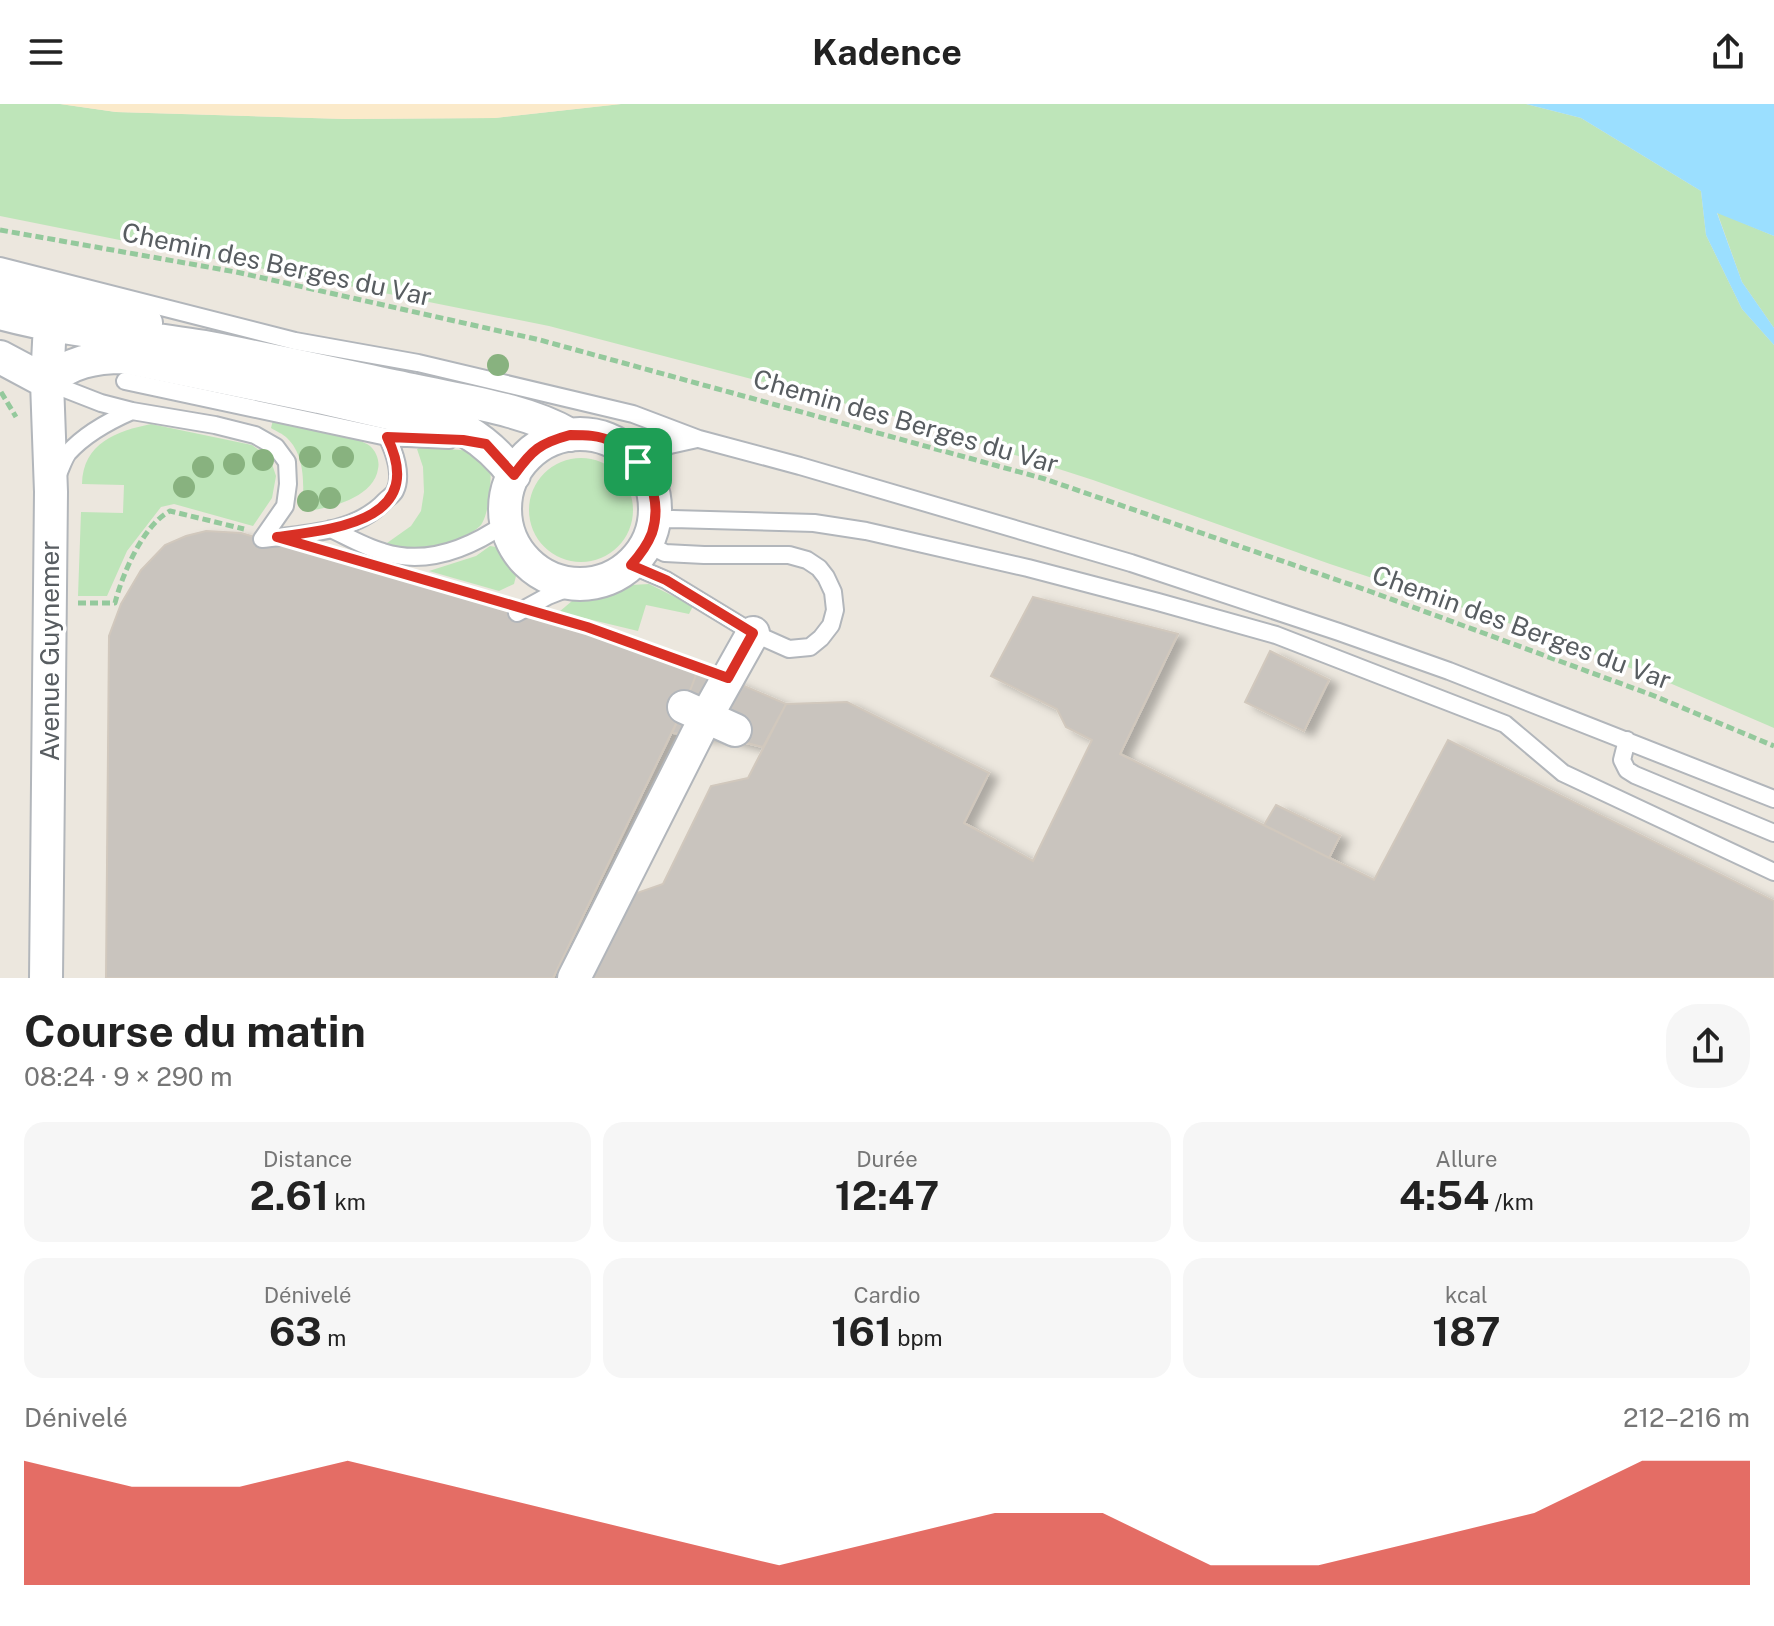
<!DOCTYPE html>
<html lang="fr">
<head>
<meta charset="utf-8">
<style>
  body { margin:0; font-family:"Public Sans",sans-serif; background:#f6f6f6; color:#222; height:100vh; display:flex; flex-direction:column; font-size:30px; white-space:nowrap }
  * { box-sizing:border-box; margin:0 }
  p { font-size:26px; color:#767676 }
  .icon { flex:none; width:44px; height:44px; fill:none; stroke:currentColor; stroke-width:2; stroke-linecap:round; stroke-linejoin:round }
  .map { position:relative; height:874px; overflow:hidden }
  .panel { display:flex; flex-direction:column; background:#fff; flex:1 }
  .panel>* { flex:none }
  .pin { position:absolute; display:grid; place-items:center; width:68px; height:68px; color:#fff; margin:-34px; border-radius:16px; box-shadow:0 4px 12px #0006 }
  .round { display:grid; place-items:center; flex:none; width:84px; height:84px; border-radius:32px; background:#f6f6f6 }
  .head { display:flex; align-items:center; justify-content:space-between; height:136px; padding:0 24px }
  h1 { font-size:44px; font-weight:700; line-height:60px }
  .figures { display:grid; grid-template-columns:repeat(3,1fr); gap:12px; height:136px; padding:8px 24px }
  .figures div { display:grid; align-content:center; border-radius:20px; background:#f6f6f6; text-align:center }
  .figures b { font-size:40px; font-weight:700 }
  .figures small { font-size:22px; font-weight:400 }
  .figures p { font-size:22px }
  .chart { height:224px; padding:16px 24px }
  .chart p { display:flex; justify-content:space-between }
  .chart svg { width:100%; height:144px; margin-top:8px; fill:#d93025; opacity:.7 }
  header { display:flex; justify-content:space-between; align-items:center; height:104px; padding:0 24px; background:#fff; font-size:36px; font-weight:700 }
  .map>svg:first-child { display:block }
  .green { fill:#bee5b9 }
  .sand { fill:#fbeaca }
  .water { fill:#9bdfff }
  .building { fill:#c9c4be; stroke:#d1c8bd; stroke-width:2; filter:url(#shadow) }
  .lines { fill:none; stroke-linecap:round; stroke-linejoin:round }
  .lane-casing { stroke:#b2b6bb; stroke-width:20 }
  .street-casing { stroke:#b2b6bb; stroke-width:36 }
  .path { stroke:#94c99c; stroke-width:5; stroke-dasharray:8 4; stroke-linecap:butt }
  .lane { stroke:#fff; stroke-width:16 }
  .street { stroke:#fff; stroke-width:32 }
  .tree { fill:#88b27f }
  .route-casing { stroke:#fff; stroke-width:16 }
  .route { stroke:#d93025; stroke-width:10 }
  .labels { text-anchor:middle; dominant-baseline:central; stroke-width:7; stroke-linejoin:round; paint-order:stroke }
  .street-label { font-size:26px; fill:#585d61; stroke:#fff }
</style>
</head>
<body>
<header><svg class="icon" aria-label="menu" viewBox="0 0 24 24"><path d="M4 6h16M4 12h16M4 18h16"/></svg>Kadence<svg class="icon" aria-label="share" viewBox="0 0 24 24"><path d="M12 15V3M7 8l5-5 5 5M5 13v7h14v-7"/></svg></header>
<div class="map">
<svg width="1774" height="874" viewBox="0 0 1774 874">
  <defs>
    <filter id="shadow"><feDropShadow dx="9" dy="5" stdDeviation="4" flood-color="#0004"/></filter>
  </defs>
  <rect width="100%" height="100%" fill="#ece7de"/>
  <!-- green -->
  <path class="green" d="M0,0H60L116,8L345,15L495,14L621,0H1526L1581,14L1701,87L1706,131L1742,205L1774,241V624L1665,577L1517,522L1330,460L1093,376L900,314L549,222L0,112Z
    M1717,108L1774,132V224L1742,178Z
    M273,316C291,320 359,332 370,342C376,347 380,357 378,365C374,394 327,406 302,407C304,383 306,352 287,334C283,330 276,327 271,324Z
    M151,320L252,341L270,354L276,372L272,394L253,422L174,400L161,403L127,447L107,492H78L81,408L123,409L124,381L82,380C83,339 117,327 151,320Z
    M421,343L473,347L490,361C492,374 489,413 480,422C462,439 413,449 389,443L387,439L411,422L421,407L424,388L423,363L417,345Z
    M529 406a52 52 0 1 1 104 0a52 52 0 1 1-104 0Z
    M490,442L496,443L516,472L514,480L499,487L429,467L476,452Z
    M649,480L693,502L689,510L646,501L638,527L559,508L572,497L603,494L631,481Z"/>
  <!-- sand -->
  <path class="sand" d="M60,0H621L495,14L345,15L116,8Z"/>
  <!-- water -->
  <path class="water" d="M1526,0H1774V132L1717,109L1742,178L1774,224V241L1742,205L1706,131L1701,87L1581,14Z"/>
  <!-- building -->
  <path class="building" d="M206,427L241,429L644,547L697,568L684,603L553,874H106L109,532L121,500L141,466L165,441L186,432Z
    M1033,493L1178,530L1120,650L1374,776L1448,636L1774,797V874H590L634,790L663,780L711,682L748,674L786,600L847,598L989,669L964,719L1033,757L1092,636L1066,623L1057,605L991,572Z
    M1270,547L1329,576L1304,627L1245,598Z
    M697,568L735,578L786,600L763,643L726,634L672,629L684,603Z
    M1276,701L1340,732L1329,754L1264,721Z"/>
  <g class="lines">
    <defs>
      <path id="lane" d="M0,162L295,237L418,259L633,310L699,335L800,362L1131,459L1339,528L1449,567L1774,695
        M125,277L387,333C394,347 403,371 395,387C393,391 389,393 386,396C356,429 304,430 262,435
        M47,278L101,299L132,307L215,321L255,331L276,343L287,358L288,380L285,402L262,435
        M387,333L449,336
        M638,358L670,341L697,335
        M57,372C61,365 63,356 68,349C85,330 109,317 132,307
        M655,416L673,415L814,419L866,427L1028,464L1158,498L1276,531L1505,620L1563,669L1774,768
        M331,425C348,433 365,443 383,448C427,462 470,444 506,419
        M631,461L666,476L753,529L789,545L810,543L821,534L831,521L835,506L833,488L826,473L819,464L807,456L789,451H704L665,449L647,440
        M517,509L548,492L576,481
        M1627,636L1622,656L1627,666L1635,671L1774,729"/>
      <path id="street" d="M0,179L146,219
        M0,209C69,228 140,232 210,244C277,257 345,272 412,286C462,297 526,305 570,331
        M0,253L47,278
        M47,278C70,258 94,253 124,253L319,293L466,327C486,339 500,352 514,371
        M505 405a75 75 0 1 1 150 0a75 75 0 1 1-150 0Z
        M684,603L735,626
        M46,874L51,388L47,278L50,219
        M574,874L706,613L753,529"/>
    </defs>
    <!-- lane casing -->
    <use href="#lane" class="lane-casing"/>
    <!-- street casing -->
    <use href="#street" class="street-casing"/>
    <!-- path -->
    <path class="path" d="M0,126L236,168L540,236L1045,375L1369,487L1652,591L1774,642
      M1,288L16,313
      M427,476L501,499
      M78,499H115C122,471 143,421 170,407L244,425
      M553,514L587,523L699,563"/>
    <!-- lane -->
    <use href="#lane" class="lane"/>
    <!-- street -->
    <use href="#street" class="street"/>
  </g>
  <!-- trees -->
  <g class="tree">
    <circle cx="498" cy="261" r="11"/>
    <circle cx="310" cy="353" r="11"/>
    <circle cx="343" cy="353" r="11"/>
    <circle cx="263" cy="356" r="11"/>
    <circle cx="234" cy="360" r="11"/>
    <circle cx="203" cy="363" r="11"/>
    <circle cx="184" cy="383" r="11"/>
    <circle cx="330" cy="394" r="11"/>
    <circle cx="308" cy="397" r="11"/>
  </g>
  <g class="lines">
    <defs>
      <path id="route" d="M570,331C585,331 599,331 613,338C646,353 663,395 652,429C647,442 640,451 631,461L666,476L753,529L728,574L587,523L277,433C335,425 428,417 387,333L463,336L486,340L514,371C532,346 540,339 570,331Z"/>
    </defs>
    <!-- route casing -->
    <use href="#route" class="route-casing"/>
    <!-- route -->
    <use href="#route" class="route"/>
  </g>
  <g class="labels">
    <!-- street labels -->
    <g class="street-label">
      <text transform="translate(277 160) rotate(12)">Chemin des Berges du Var</text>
      <text transform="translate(906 317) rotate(16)">Chemin des Berges du Var</text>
      <text transform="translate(1522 523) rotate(20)">Chemin des Berges du Var</text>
      <text transform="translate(49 547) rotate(-90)">Avenue Guynemer</text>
    </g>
  </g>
</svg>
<div class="pin" style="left:638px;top:358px;background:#1e9e55"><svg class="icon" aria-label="arrive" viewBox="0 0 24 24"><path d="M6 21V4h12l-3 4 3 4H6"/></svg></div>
</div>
<section class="panel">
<div class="head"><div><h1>Course du matin</h1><p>08:24 · 9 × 290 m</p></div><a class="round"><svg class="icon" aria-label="share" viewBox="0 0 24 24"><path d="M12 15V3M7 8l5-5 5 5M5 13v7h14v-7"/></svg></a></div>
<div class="figures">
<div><p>Distance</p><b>2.61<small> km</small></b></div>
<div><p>Durée</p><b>12:47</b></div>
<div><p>Allure</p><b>4:54<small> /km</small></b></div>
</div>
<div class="figures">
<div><p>Dénivelé</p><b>63<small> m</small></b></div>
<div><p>Cardio</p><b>161<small> bpm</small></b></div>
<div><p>kcal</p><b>187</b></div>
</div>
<div class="chart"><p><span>Dénivelé</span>212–216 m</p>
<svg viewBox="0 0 160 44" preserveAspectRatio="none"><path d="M0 44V6L10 14L20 14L30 6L40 14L50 22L60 30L70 38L80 30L90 22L100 22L110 38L120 38L130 30L140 22L150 6L160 6V44z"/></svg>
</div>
</section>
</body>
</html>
